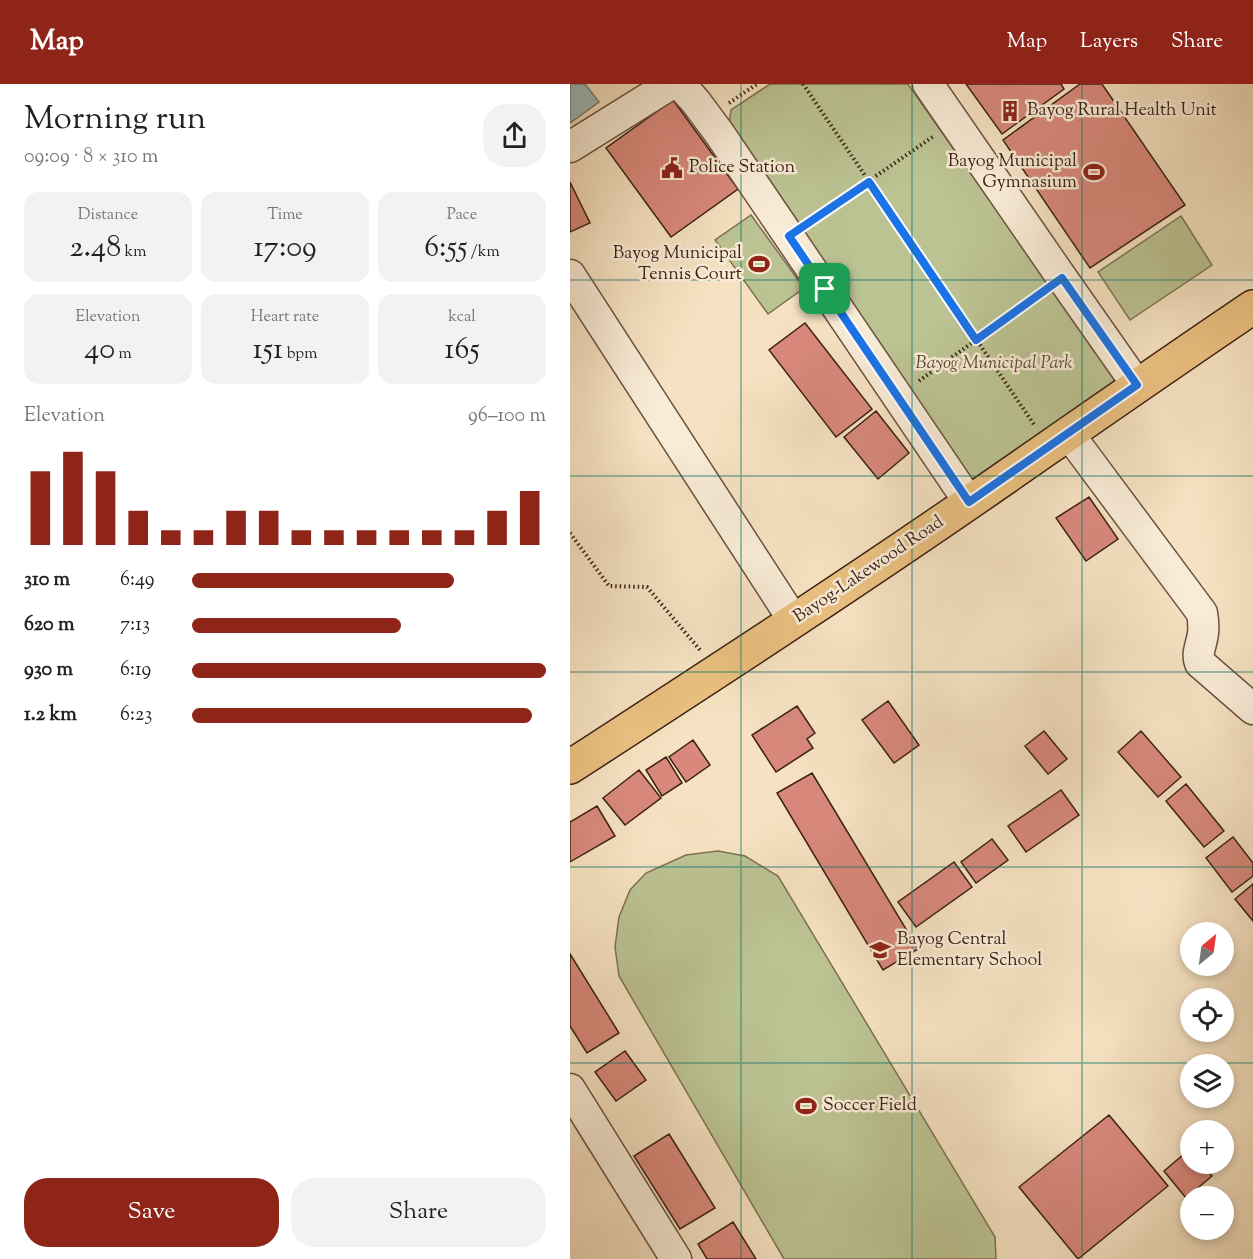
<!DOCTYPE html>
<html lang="en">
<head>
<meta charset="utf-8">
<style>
  body { margin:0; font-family:"Sorts Mill Goudy",serif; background:#f2f2f2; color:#222; height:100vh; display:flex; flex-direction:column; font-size:22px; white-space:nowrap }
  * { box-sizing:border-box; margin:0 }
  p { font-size:20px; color:#767676 }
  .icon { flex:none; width:33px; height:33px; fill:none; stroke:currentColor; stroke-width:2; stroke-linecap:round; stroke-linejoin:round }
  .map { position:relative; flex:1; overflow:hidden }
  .side { display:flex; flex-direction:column; background:#fff; width:570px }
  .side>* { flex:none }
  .needle { width:39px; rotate:29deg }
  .controls { position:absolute; left:610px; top:838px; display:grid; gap:12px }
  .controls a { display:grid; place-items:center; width:54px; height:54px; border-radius:50%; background:#fff; box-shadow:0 3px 9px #0003; font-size:30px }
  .pin { position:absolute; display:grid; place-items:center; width:51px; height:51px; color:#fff; margin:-26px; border-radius:12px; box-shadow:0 3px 9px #0006 }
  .round { display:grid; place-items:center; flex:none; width:63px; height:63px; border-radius:24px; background:#f2f2f2 }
  .summary { display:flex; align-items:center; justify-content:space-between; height:102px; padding:0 24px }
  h1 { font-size:33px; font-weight:600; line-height:45px }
  .stats { display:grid; grid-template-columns:repeat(3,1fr); gap:9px; height:102px; padding:6px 24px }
  .stats div { display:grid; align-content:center; border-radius:15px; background:#f2f2f2; text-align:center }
  .stats b { font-size:30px; font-weight:600 }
  .stats small { font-size:16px; font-weight:400 }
  .stats p { font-size:16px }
  .chart { height:168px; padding:12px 24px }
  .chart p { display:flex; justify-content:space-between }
  .chart svg { width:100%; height:108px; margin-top:6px; stroke:#8f2418; stroke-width:6 }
  .primary-button { display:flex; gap:12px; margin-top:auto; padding:12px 24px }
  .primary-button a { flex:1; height:69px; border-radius:24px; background:#8f2418; color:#fff; font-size:24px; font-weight:600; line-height:69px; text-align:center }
  .primary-button a+a { background:#f2f2f2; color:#222 }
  ul { padding:0 24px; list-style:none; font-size:20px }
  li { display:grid; grid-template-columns:96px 72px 1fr; align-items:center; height:45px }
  li i { height:15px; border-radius:8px; background:#8f2418 }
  header { display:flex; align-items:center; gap:36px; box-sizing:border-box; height:84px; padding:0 30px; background:#8f2418; color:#fff }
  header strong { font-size:28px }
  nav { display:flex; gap:33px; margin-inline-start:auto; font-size:21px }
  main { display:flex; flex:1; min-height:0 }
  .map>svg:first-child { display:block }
  .green { fill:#bcc393; stroke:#7c7254; stroke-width:1.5 }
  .water { fill:#9fbcbb; stroke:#777e79; stroke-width:1.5 }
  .building { fill:#d9897c; stroke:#3c2116; stroke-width:1.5 }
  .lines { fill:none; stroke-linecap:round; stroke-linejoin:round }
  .minor-casing { stroke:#6a5141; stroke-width:33 }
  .major-casing { stroke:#3c2116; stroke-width:36 }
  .path { stroke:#3c2116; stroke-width:4; stroke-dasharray:1.5 3; stroke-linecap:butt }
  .minor { stroke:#f9ecd7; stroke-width:30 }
  .major { stroke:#ebc181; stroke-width:33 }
  .route-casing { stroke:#fff; stroke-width:12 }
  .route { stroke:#1a73e8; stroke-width:8 }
  .grid { fill:none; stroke:#0f766e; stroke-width:1.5; stroke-opacity:0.55 }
  .labels { text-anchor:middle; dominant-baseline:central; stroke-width:5; stroke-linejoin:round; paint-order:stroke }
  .poi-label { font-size:18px; fill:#3c2116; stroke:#f9ecd7; text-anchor:start }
  .park-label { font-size:18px; font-style:italic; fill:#5c4a35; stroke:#f9ecd7 }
  .street-label { font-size:18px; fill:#3c2116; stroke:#f9ecd7 }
</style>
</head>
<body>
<header>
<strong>Map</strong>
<nav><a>Map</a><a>Layers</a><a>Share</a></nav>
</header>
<main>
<section class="side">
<div class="summary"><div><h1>Morning run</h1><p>09:09 · 8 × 310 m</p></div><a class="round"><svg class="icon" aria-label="share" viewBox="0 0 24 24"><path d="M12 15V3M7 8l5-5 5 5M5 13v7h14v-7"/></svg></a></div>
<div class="stats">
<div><p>Distance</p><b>2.48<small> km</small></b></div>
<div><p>Time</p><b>17:09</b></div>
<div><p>Pace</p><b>6:55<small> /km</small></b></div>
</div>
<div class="stats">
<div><p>Elevation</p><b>40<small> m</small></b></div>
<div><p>Heart rate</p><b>151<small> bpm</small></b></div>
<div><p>kcal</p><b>165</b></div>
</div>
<div class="chart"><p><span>Elevation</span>96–100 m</p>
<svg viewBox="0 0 160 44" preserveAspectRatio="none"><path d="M5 44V14M15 44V6M25 44V14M35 44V30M45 44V38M55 44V38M65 44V30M75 44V30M85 44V38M95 44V38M105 44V38M115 44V38M125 44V38M135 44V38M145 44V30M155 44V22"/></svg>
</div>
<ul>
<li><b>310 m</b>6:49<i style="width:74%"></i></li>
<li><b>620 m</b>7:13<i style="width:59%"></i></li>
<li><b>930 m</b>6:19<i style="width:100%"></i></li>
<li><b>1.2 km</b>6:23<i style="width:96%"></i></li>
</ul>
<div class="primary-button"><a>Save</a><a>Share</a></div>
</section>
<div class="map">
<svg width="683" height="1175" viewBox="0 0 683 1175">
  <rect width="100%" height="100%" fill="#f6e2c2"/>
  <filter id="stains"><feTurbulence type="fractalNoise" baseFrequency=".00333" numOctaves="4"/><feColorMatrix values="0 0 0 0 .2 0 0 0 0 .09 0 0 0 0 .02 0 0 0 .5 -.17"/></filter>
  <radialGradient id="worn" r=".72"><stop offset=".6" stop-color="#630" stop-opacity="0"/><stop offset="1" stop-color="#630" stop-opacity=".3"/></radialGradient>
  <!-- green -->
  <path class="green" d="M200,0H338L551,303L401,408L158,48L161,26Z
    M181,131L234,204L198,230L145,156Z
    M611,132L642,181L560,236L528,188Z
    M148,767L175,772L208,792L425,1153L426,1175H214L49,892L45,863L49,833L60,806L76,789L116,771Z"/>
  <!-- water -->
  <path class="water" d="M0,0H15L29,18L0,39Z"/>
  <!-- building -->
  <path class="building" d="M396,0H491L494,5L432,50Z
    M510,0H532L615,121L520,184L433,56Z
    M103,16L168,105L101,153L36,64Z
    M0,98L20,139L0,148Z
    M235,239L302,325L266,353L199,266Z
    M306,327L339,369L308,395L274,353Z
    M519,413L548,455L516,477L486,434Z
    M318,617L349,661L324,679L292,636Z
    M227,622L245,649L237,655L243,664L206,688L182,651Z
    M474,647L497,675L478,690L455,662Z
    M571,647L611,693L588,713L548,668Z
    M123,656L140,681L116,698L99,673Z
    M96,673L112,699L92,712L76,686Z
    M69,686L91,714L55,741L33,714Z
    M242,689L348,865L313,886L207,709Z
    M616,700L654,747L634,763L596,717Z
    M491,706L509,731L456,768L438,742Z
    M27,722L45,752L0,778V738Z
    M663,753L683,779V792L662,808L636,774Z
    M422,755L438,776L406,799L391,778Z
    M384,778L402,803L346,843L328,818Z
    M683,800V837L665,815Z
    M0,870L49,949L17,969L0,942Z
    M55,967L76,996L46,1017L25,988Z
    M539,1031L598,1102L508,1175L449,1103Z
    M99,1050L145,1124L110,1145L64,1072Z
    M620,1065L621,1080H632L642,1092L616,1114L594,1087Z
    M163,1138L186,1175H137L128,1160Z"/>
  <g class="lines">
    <defs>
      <path id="minor" d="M110,0L126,18L149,49L399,418
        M358,0L492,194L567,301
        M0,63L101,0
        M0,191L224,537
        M498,349L632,529C633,535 634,542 633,549C632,560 626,569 630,579L683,625
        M0,1005L106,1175"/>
      <path id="major" d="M0,683C134,596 268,509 400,418C494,353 588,287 683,223"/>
    </defs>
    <!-- minor casing -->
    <use href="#minor" class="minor-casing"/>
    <!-- major casing -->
    <use href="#major" class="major-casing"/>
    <!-- path -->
    <path class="path" d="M233,0L465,342
      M159,19L187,0
      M239,138L364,52
      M349,297L471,209
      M0,449L39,502L77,503L130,566"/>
    <!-- minor -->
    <use href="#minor" class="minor"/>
    <!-- major -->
    <use href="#major" class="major"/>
  </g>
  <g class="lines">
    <defs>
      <path id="route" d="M299,98L406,256L492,194L567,301L399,418L219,152Z"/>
    </defs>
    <!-- route casing -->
    <use href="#route" class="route-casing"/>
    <!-- route -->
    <use href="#route" class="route"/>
  </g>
  <!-- grid -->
  <path class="grid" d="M171,0V1175M342,0V1175M512,0V1175M0,196H683M0,392H683M0,588H683M0,783H683M0,979H683"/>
  <!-- icons -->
  <defs>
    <symbol id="building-bare" viewBox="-9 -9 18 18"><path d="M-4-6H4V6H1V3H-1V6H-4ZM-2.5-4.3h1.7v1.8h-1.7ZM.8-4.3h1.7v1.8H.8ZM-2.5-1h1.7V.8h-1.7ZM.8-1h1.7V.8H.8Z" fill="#8f2418" stroke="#f9ecd7" stroke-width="2.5" paint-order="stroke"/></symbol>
    <symbol id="civic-bare" viewBox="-9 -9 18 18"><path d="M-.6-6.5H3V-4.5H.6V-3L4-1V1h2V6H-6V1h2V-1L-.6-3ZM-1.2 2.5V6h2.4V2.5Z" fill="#8f2418" stroke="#f9ecd7" stroke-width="2.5" paint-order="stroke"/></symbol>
    <symbol id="stadium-bare" viewBox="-9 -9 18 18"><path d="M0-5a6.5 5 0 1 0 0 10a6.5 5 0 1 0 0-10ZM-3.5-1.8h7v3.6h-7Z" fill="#8f2418" stroke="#f9ecd7" stroke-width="2.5" paint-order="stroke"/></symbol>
    <symbol id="school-bare" viewBox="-9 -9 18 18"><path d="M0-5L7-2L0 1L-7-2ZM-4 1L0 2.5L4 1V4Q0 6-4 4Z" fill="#8f2418" stroke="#f9ecd7" stroke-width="2.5" paint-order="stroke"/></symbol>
  </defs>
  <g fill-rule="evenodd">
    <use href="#building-bare" x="425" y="12" width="30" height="30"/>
    <use href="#civic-bare" x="87" y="69" width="30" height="30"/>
    <use href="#stadium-bare" x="509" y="73" width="30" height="30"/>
    <use href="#stadium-bare" x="174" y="165" width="30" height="30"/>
    <use href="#school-bare" x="295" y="851" width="30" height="30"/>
    <use href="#stadium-bare" x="221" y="1007" width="30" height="30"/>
  </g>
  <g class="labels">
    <!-- poi labels -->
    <g class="poi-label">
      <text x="457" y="27">Bayog Rural Health Unit</text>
      <text x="507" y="78" text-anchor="end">Bayog Municipal<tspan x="507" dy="21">Gymnasium</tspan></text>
      <text x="119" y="84">Police Station</text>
      <text x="172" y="170" text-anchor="end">Bayog Municipal<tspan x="172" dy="21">Tennis Court</tspan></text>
      <text x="327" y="856">Bayog Central<tspan x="327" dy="21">Elementary School</tspan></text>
      <text x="253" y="1022">Soccer Field</text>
    </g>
    <!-- park labels -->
    <g class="park-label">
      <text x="424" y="280">Bayog Municipal Park</text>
    </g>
    <!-- street labels -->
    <g class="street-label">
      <text transform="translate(299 486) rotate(-34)">Bayog-Lakewood Road</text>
    </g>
  </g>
  <rect width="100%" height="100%" filter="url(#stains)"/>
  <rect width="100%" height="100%" fill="url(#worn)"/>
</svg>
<div class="controls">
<a><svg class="needle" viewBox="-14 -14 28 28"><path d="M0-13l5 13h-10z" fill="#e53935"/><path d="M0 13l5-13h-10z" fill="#767676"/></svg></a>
<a><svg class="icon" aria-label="locate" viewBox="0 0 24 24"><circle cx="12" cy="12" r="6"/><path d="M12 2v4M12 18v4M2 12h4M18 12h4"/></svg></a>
<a><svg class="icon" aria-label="layers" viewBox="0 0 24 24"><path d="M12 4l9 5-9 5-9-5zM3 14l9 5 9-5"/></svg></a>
<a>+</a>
<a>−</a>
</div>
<div class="pin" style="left:255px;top:205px;background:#1e9e55"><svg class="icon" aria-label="arrive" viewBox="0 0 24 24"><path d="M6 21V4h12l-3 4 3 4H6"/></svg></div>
</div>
</main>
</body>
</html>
